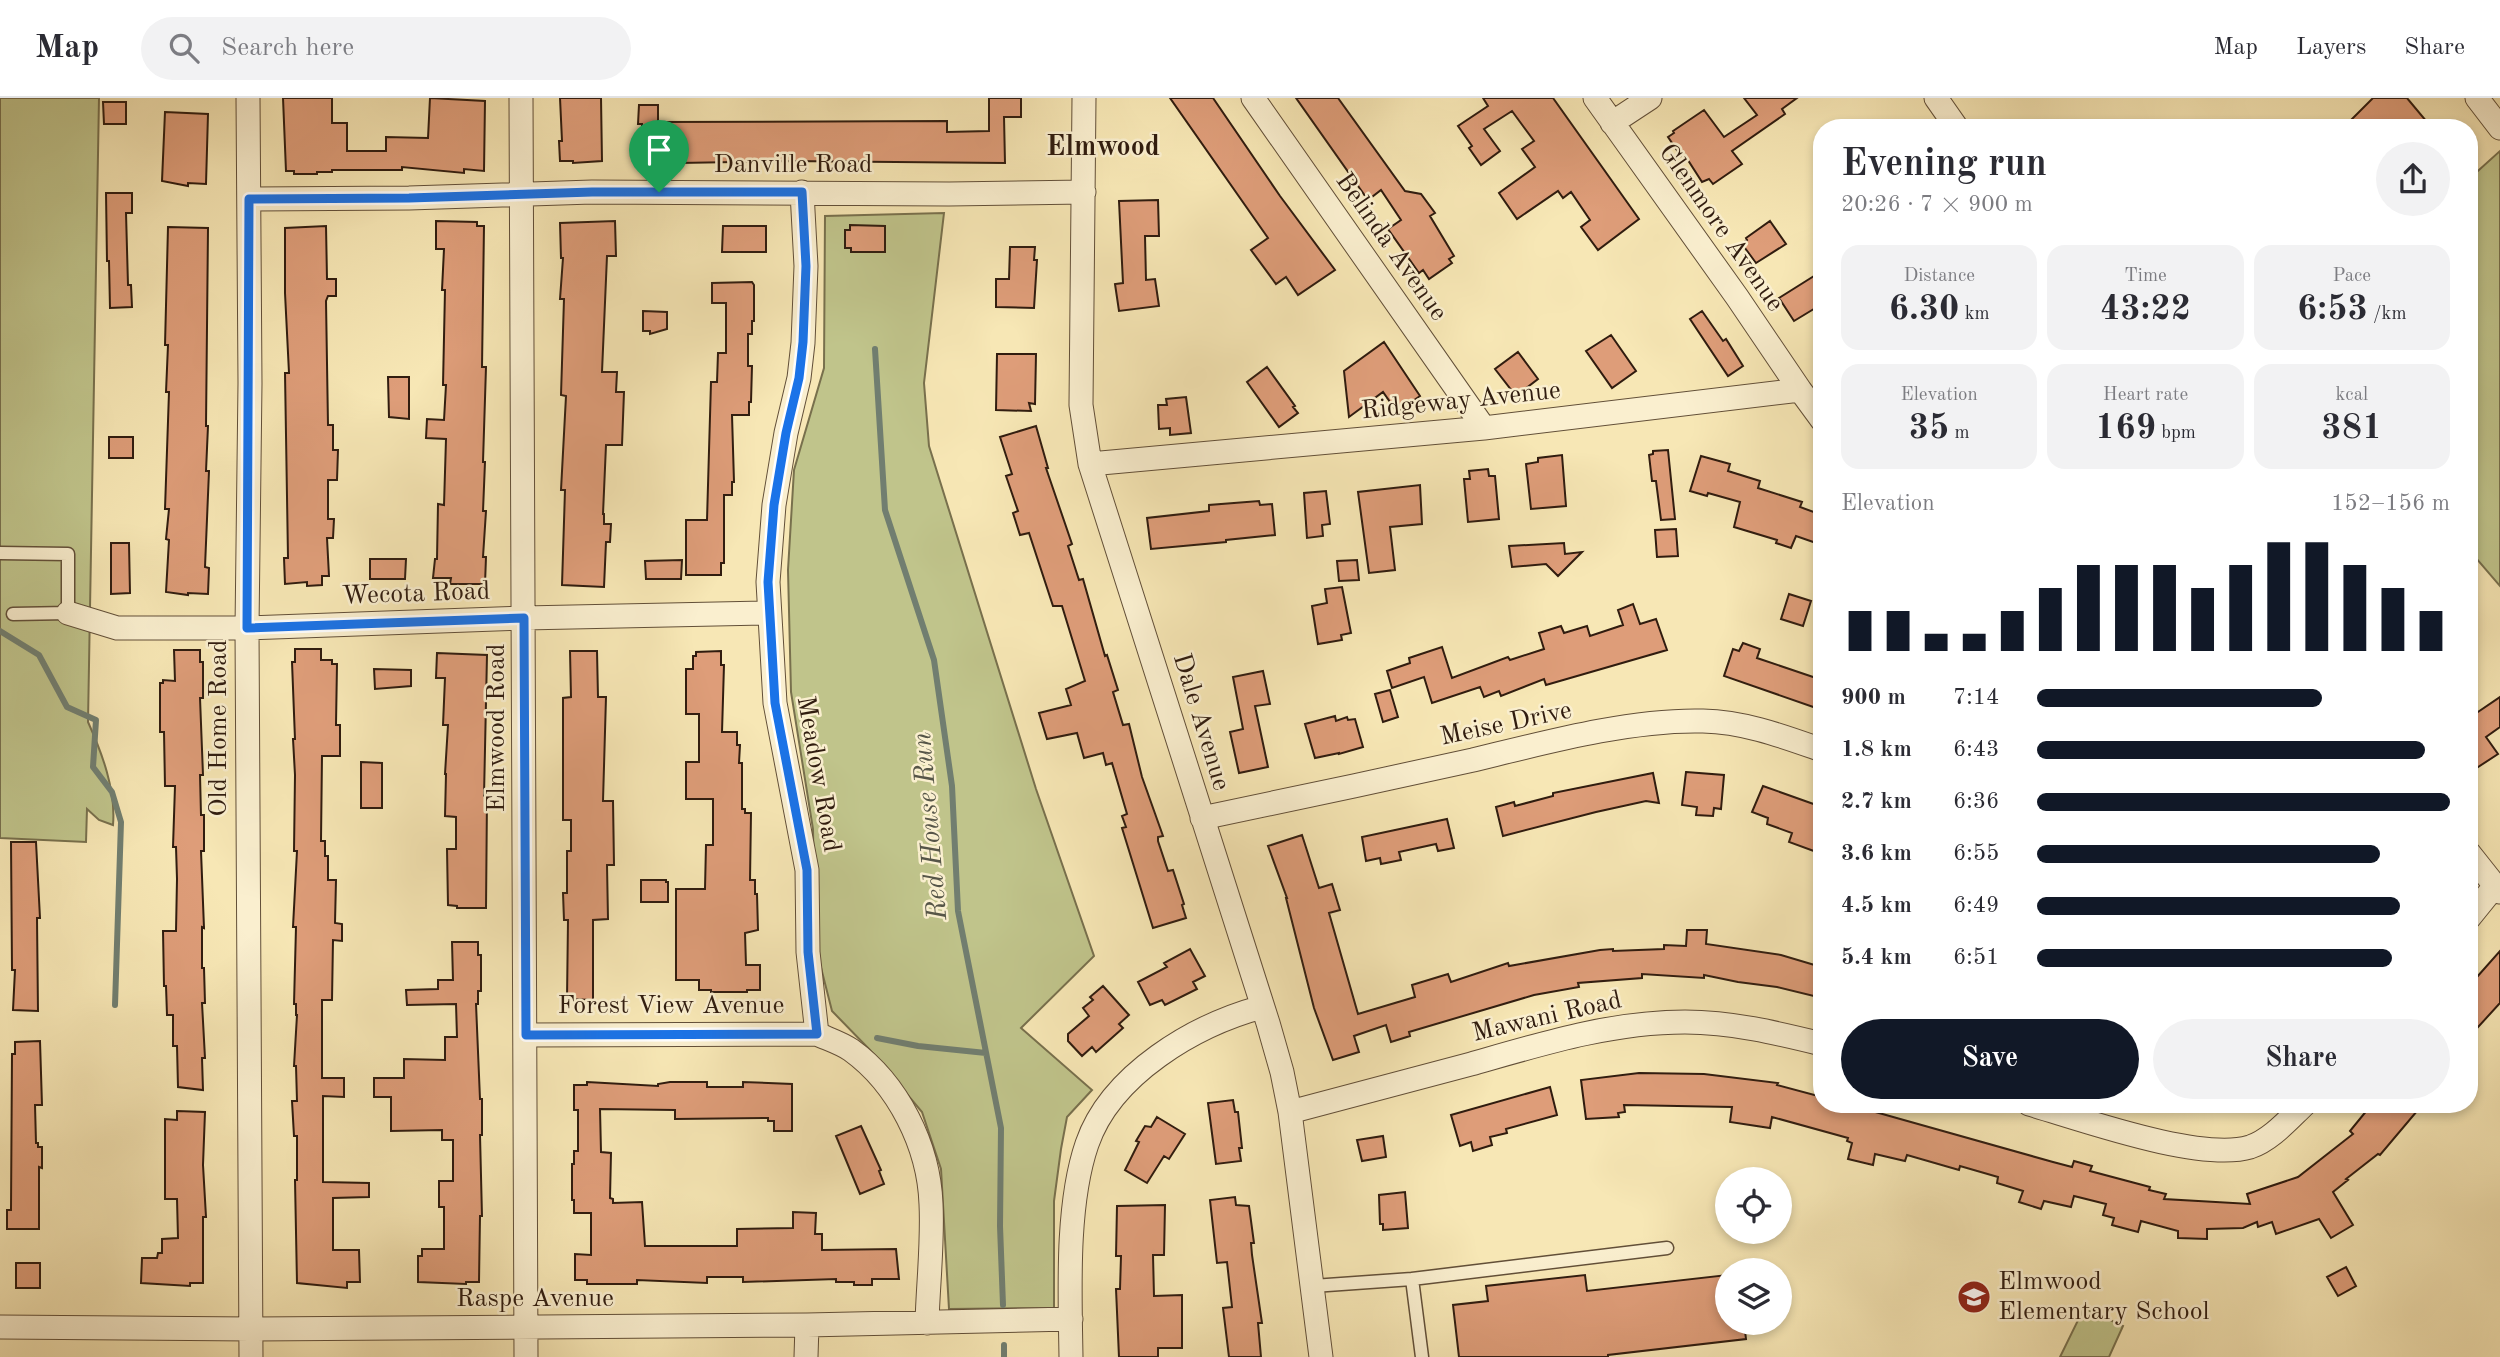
<!DOCTYPE html>
<html lang="en">
<head>
<meta charset="utf-8">
<style>
  body { margin:0; font-family:"Old Standard TT",serif; background:#f2f2f3; color:#2b2b33; height:100vh; display:flex; flex-direction:column; font-size:26px; white-space:nowrap }
  * { box-sizing:border-box; margin:0 }
  p { font-size:23px; color:#7c7c81 }
  .icon { flex:none; width:38px; height:38px; fill:none; stroke:currentColor; stroke-width:2; stroke-linecap:round; stroke-linejoin:round }
  .map { position:relative; flex:1; overflow:hidden }
  .details { position:absolute; left:1813px; top:21px; width:665px; height:994px; display:flex; flex-direction:column; background:#fff; border-radius:28px; box-shadow:0 4px 10px #0003 }
  .details>* { flex:none }
  .tools { position:absolute; left:1715px; top:1069px; display:grid; gap:14px }
  .tools a { display:grid; place-items:center; width:77px; height:77px; border-radius:50%; background:#fff; box-shadow:0 4px 10px #0003; font-size:35px }
  .pin { position:absolute; display:grid; place-items:center; width:60px; height:60px; color:#fff; margin:-72px -30px; border-radius:50% 50% 50% 0; rotate:-45deg; box-shadow:0 0 7px #0007 }
  .pin .icon { rotate:45deg }
  .round { display:grid; place-items:center; flex:none; width:74px; height:74px; border-radius:37px; background:#f2f2f3 }
  .headline { display:flex; align-items:center; justify-content:space-between; height:119px; padding:0 28px }
  h1 { font-size:38px; font-weight:800; line-height:52px }
  .metrics { display:grid; grid-template-columns:repeat(3,1fr); gap:10px; height:119px; padding:7px 28px }
  .metrics div { display:grid; align-content:center; border-radius:18px; background:#f2f2f3; text-align:center }
  .metrics b { font-size:35px; font-weight:800 }
  .metrics small { font-size:19px; font-weight:400 }
  .metrics p { font-size:19px }
  .chart { height:196px; padding:14px 28px }
  .chart p { display:flex; justify-content:space-between }
  .chart svg { width:100%; height:126px; margin-top:7px; stroke:#111827; stroke-width:6 }
  .button { display:flex; gap:14px; margin-top:auto; padding:14px 28px }
  .button a { flex:1; height:80px; border-radius:42px; background:#111827; color:#fff; font-size:28px; font-weight:800; line-height:80px; text-align:center }
  .button a+a { background:#f2f2f3; color:#2b2b33 }
  ul { padding:0 28px; list-style:none; font-size:23px }
  li { display:grid; grid-template-columns:112px 84px 1fr; align-items:center; height:52px }
  li i { height:18px; border-radius:9px; background:#111827 }
  header { display:flex; align-items:center; gap:42px; box-sizing:border-box; height:98px; padding:0 35px; background:#fff; border-bottom:2px solid #e1e1e2 }
  header strong { font-size:33px }
  nav { display:flex; gap:38px; margin-inline-start:auto; font-size:24px }
  .search { width:490px; height:63px; background:#f2f2f3; display:flex; align-items:center; gap:18px; box-sizing:border-box; padding:0 24px; border-radius:38px; color:#7c7c81; font-size:26px }
  .map>svg:first-child { display:block }
  .green { fill:#c0c48b; stroke:#78704d; stroke-width:2 }
  .lines { fill:none; stroke-linecap:round; stroke-linejoin:round }
  .stream { stroke:#717e70; stroke-width:6 }
  .building { fill:#de9d79; stroke:#301c0f; stroke-width:2 }
  .lane-casing { stroke:#624f38; stroke-width:15 }
  .street-casing { stroke:#624f38; stroke-width:25 }
  .lane { stroke:#faefcf; stroke-width:12 }
  .street { stroke:#faefcf; stroke-width:23 }
  .route-casing { stroke:#fff; stroke-width:14 }
  .route { stroke:#1a73e8; stroke-width:9 }
  .labels { text-anchor:middle; dominant-baseline:central; stroke-width:5; stroke-linejoin:round; paint-order:stroke }
  .street-label { font-size:26px; fill:#301c0f; stroke:#faefcf }
  .poi-label { font-size:26px; fill:#301c0f; stroke:#faefcf; text-anchor:start }
  .neighbourhood-label { font-size:28px; font-weight:bold; fill:#301c0f; stroke:#faefcf }
  .water-label { font-size:28px; font-style:italic; fill:#565548; stroke:#faefcf }
</style>
</head>
<body>
<header>
<strong>Map</strong>
<div class="search"><svg class="icon" aria-label="search" viewBox="0 0 24 24"><circle cx="10" cy="10" r="6"/><path d="M15 15l6 6"/></svg>Search here</div>
<nav><a>Map</a><a>Layers</a><a>Share</a></nav>
</header>
<div class="map">
<svg width="2500" height="1259" viewBox="0 0 2500 1259">
  <rect width="100%" height="100%" fill="#f7e7b5"/>
  <filter id="stains"><feTurbulence type="fractalNoise" baseFrequency=".00286" numOctaves="4"/><feColorMatrix values="0 0 0 0 .2 0 0 0 0 .09 0 0 0 0 .02 0 0 0 .5 -.17"/></filter>
  <radialGradient id="worn" r=".72"><stop offset=".6" stop-color="#630" stop-opacity="0"/><stop offset="1" stop-color="#630" stop-opacity=".3"/></radialGradient>
  <!-- green -->
  <path class="green" d="M0,0H99L88,624C102,655 116,692 113,727L99,722L87,711L86,744L0,740Z
    M2500,53V488L2469,452V81Z
    M944,115L924,285L929,348L1036,691L1094,858L1021,930L1092,992L1067,1019L1061,1051L1054,1103V1210L949,1211L941,1071L922,1014L870,952L832,913L815,846L813,731L791,594L788,472L794,372L824,270L825,118Z
    M2084,1210L2123,1228L2109,1259H2060Z"/>
  <g class="lines">
    <!-- stream -->
    <path class="stream" d="M875,251L885,412L934,562L952,688L958,813L1001,1030L1000,1128L1003,1207
      M0,533L39,557L67,609L96,622L93,669L112,694L121,724L115,907
      M877,940L918,948L986,955
      M1004,1247V1259"/>
  </g>
  <!-- building -->
  <path class="building" d="M283,0H332V25H347V53H386V39L428,40L430,0L485,3L484,73L464,71V75L402,69V72H332V74H317V76H294V73H286Z
    M560,0H601L602,63L573,65V63H560L559,43H562Z
    M989,0H1021V19H1004L1005,65L786,63L679,65V58H642V26H638L639,7H658V24L947,23V34L989,33Z
    M1170,0H1213L1280,98L1335,172L1298,197L1286,179L1276,186L1251,152L1268,140Z
    M1296,0H1338L1405,93L1421,96L1435,115L1430,118L1454,158L1449,161L1452,165L1429,181L1423,172L1419,175L1388,131L1401,122L1381,92L1368,102Z
    M1483,0H1553L1639,121L1598,152L1581,129L1590,122L1571,94L1563,100L1558,93L1517,121L1499,95L1535,69L1522,51L1534,43L1512,13L1484,31L1500,53L1481,67L1469,50L1472,48L1458,28L1488,8Z
    M1744,0H1797L1782,11L1785,16L1732,53L1742,66L1713,86L1709,81L1702,84L1684,56L1681,58L1668,39L1674,35L1673,33L1704,12L1724,39L1757,17Z
    M2373,0H2407L2432,30H2343Z
    M103,4H126V26H104Z
    M165,14L208,16L206,86L188,85V88L162,83Z
    M106,95H132V115H126L128,187H131L132,209L110,210L109,163H107Z
    M1158,102L1159,138H1145L1146,182L1155,181L1159,208L1119,213L1115,186L1123,185L1119,103Z
    M436,123L477,124V128H484L482,269H486L483,364H485L483,413H486L483,459H486L485,486H450L451,480H433L435,461H437L438,406L444,407L446,341L426,340L427,321L444,322L446,287H443L445,192H442L444,151H436Z
    M615,123L616,158H607L602,274H617L616,294H624L622,347H606L603,416H604V426H611L610,444H606L604,489L562,487L565,392H561L566,298L561,297L564,201H560L563,160H561L560,125Z
    M1770,123L1786,146L1756,165L1742,146L1747,142L1746,140Z
    M850,127L885,128V154H851V150H845V132H850Z
    M326,128L327,181H336V198H328L326,203L328,327H333V352H338L337,382H328V421H334L333,440H327L329,478H322V487L307,488V484L285,486L284,460H288L285,275H289L285,195V130Z
    M723,128H766V154H722Z
    M168,129L208,130L206,328H208L206,373H209L205,469L209,470L208,496L188,495V497L166,494L169,442L166,441L169,411H165L169,294H166L168,247H165Z
    M1010,149H1035L1034,162H1037L1034,210L996,209V181H1009Z
    M1822,173V206L1794,223L1779,200Z
    M752,184L754,187V223H752V236H748V268H752L751,304H749V317H732L734,384H732V397H724V465H721V477H686V422H707L711,284H717L718,255H726V205H712V185Z
    M643,213L667,214V231L650,236V233H643Z
    M1702,213L1723,243L1726,241L1743,268L1728,278L1690,221Z
    M1611,237L1636,273L1612,290L1586,253Z
    M1384,244L1420,298L1397,314L1383,294L1349,319L1344,273Z
    M1518,254L1538,281L1516,298L1495,271Z
    M997,256H1036L1035,306L1029,305L1031,313L996,312Z
    M1267,269L1295,308L1293,309L1298,315L1279,329L1247,284Z
    M388,279H409V321L389,319Z
    M1186,299L1191,335L1170,337V330L1159,331L1158,307H1167L1166,301Z
    M1036,328L1048,370H1046L1072,446L1068,448L1079,482L1083,481L1105,558L1107,557L1118,592L1113,594L1123,627L1129,626L1142,679L1163,738L1158,739V743L1168,773L1173,772L1184,806L1182,807L1186,820L1153,830L1122,730L1126,729L1122,718L1127,716L1112,665L1106,667L1103,655L1084,660L1077,635L1047,641L1039,615L1071,607L1066,591L1085,583L1062,508H1053L1029,435L1020,437L1013,415L1018,413L1006,378L1012,376L1000,339Z
    M109,339H133V360H109Z
    M1668,352L1675,421L1661,422L1656,383H1652L1649,357L1653,356V353Z
    M1562,357L1566,408L1531,411L1526,366L1538,364V360Z
    M1701,358L1730,366L1728,373L1760,383L1758,390L1802,404L1800,409L1822,417V447L1796,438L1791,450L1776,445L1777,442L1734,429L1740,404L1708,395L1707,398L1690,393Z
    M1488,371L1489,378H1495L1499,421L1468,424L1464,381H1470L1469,373Z
    M1420,387L1422,426L1390,429L1395,472L1369,475L1358,394Z
    M1326,393L1330,426L1322,427L1323,438L1307,440L1304,395Z
    M1259,403L1260,407L1272,406L1275,437L1226,442V444L1151,451L1147,420L1209,413V407Z
    M1676,431L1678,458L1657,459L1655,432Z
    M111,445H129L130,495L111,496Z
    M1564,445L1565,456L1582,454L1558,478L1546,466L1512,469L1509,448Z
    M370,461H406L405,481H370Z
    M682,462L681,481H646L645,463Z
    M1357,462L1359,482L1339,483L1337,463Z
    M1342,489L1351,535L1341,537L1342,542L1318,546L1312,508L1327,505L1325,491Z
    M1789,496L1811,503L1803,528L1781,521Z
    M1633,506L1640,526L1656,521L1667,552L1546,587L1544,581L1501,598L1499,593L1484,599L1480,589L1432,605L1424,579L1392,590L1387,573L1410,565L1409,560L1442,549L1452,580L1508,559L1510,562L1544,551L1539,535L1561,528L1564,535L1587,528L1590,538L1623,527L1618,512Z
    M1743,545L1760,551L1757,560L1822,582V612L1724,578L1733,551L1739,553Z
    M295,551H321V562H332V566H337L336,627H340V658H322L321,743H325V758H328V782H336L335,825L342,826V843L333,842L332,902H322V980H344V999L323,998V1084L369,1085V1099L333,1100V1152H359L360,1184H347V1190L297,1185L295,1082H297V1038H294L292,1003H297L296,968H294L297,917H296V906H294L296,829H293L297,753H294L295,677L293,641H295L292,564H295Z
    M174,552H200V564H203V600H200L203,677H200L201,717H204V753H201L204,830L202,829V870H204L205,905H202L205,960H202L203,992L178,989L177,948H173V917H167L166,888H164L163,833H176L177,781L176,749H173L175,688H165L164,634H160V585H163V582L175,583Z
    M570,553H597L598,599H606L603,703H613L614,767H607L608,821L593,822V902L567,901L568,822H564L563,795H567V753H571V722H563V600L571,599Z
    M721,553V567H724L722,634H737V647H740L739,665H742V711H745V715H751L750,782H755V796H757L758,832L745,835L746,867H760V892H747V894H711V892H699V882H676V791H705L706,747H713V701H686V664H699V616H686V571H693V558H696V554Z
    M437,555L487,557L484,698L487,699L486,810H457V808L448,807L447,751H456V719L445,718L446,676H445L448,627H443L445,580H436Z
    M374,571L411,572V588L375,591Z
    M1263,573L1270,606L1255,608L1268,669L1239,675L1230,634L1243,631L1233,579Z
    M1390,592L1398,619L1383,624L1375,596Z
    M2500,599V629L2486,639L2498,656L2469,675V614L2472,618Z
    M1335,618L1336,623L1347,619L1348,622L1355,621L1363,649L1339,656V655L1315,660L1305,626Z
    M361,664L382,665V710H361Z
    M1686,674L1724,677L1721,711L1714,710L1713,718L1696,717L1697,709L1682,707Z
    M1653,675L1659,705L1646,703L1596,714L1503,738L1496,709L1514,704L1515,708L1553,698V695Z
    M1763,688L1822,709V756L1789,744L1792,735L1767,726L1768,720L1752,714Z
    M1447,721L1454,750L1438,753L1436,746L1399,754L1401,762L1381,766L1380,760L1366,763L1362,739Z
    M1302,737L1319,790L1332,786L1340,812L1329,815L1358,916L1415,899L1412,887L1448,876L1451,884L1508,865L1509,868L1600,852L1613,851V853L1664,851V847L1686,848L1687,832H1707L1706,846L1781,857L1818,868V870L1822,871V900L1777,889L1738,884L1704,877V880L1642,876V880L1578,885L1579,889L1534,897L1409,934L1410,938L1391,944L1386,927L1354,938L1359,954L1333,962L1314,910L1286,800H1287L1268,748Z
    M11,744H36L40,820H37L38,913L13,912L15,872H12Z
    M641,782H666V784H668V804H641Z
    M452,844H478V857H481V893H478V906H476L480,1001H482V1037H480L482,1118H480L479,1184H466V1186L418,1184V1158H422V1151H444V1109H439V1083H453V1042H442V1032L391,1033V999H374V980H404V961L445,962V939H457L456,906L407,907L406,892L438,891V882H453Z
    M1190,851L1205,878L1193,884L1197,891L1165,907L1162,902L1150,907L1138,884L1167,869L1164,865Z
    M2500,853V905L2469,939V888Z
    M1103,888L1129,917L1119,926L1123,930L1096,954L1092,949L1082,958L1068,943V936L1089,918L1083,910L1093,902L1090,899Z
    M40,943L42,1007H35L36,1045H38V1049H42V1070L39,1069V1131H7V1112H11L12,956H15V944Z
    M1639,975L1704,976L1778,985L1777,987L1822,999V1006H1847L2053,1064L2072,1069L2074,1063L2092,1068L2090,1073L2150,1089L2149,1092L2166,1096L2164,1101L2250,1106L2247,1096L2298,1079L2353,1036L2350,1033L2372,1006H2423L2380,1057L2378,1056L2346,1081L2348,1082L2333,1094L2353,1127L2331,1140L2319,1121L2276,1136L2272,1124L2258,1129L2257,1124L2243,1130L2207,1131V1141L2178,1140V1133L2141,1123L2138,1134L2112,1127L2114,1120L2103,1117L2106,1106L2074,1098L2071,1109L2044,1103L2041,1111L2019,1104L2023,1093L1997,1085L1998,1079L1960,1068L1959,1072L1907,1057L1905,1063L1875,1056L1873,1067L1848,1061L1852,1045L1847,1043L1848,1040L1772,1019L1770,1030L1730,1024L1732,1009L1624,1007L1625,1014L1618,1015L1619,1019L1586,1021L1581,982Z
    M587,984L658,988V986L670,984H707V989H743V984L792,986V1033H774V1023H768V1020L675,1021V1012L600,1011L601,1054L611,1055L610,1100L613,1101V1105L642,1104L645,1148H737V1131L793,1130V1114L816,1115L815,1136H822V1152L896,1151L899,1181H872V1187H854V1184H836V1181L743,1184V1179H707V1185L637,1182V1186H587V1182H575V1156L591,1157V1115H574V1102H572V1066H574V1053H578V1012H574V987H587Z
    M1550,989L1557,1017L1506,1031L1507,1035L1490,1039L1492,1047L1473,1053L1471,1044L1460,1048L1451,1017Z
    M1233,1002L1235,1014H1238L1242,1050H1239L1241,1063L1216,1066L1208,1005Z
    M177,1013L205,1014L203,1067L206,1119H203V1185H190V1188L141,1185L142,1160H157L158,1155H162V1141L178,1140L177,1101H165V1021L177,1022Z
    M1157,1019L1185,1036L1169,1061L1164,1058L1147,1085L1125,1072L1139,1044L1136,1043L1145,1028L1151,1029Z
    M861,1028L881,1072L879,1073L884,1086L860,1096L836,1038Z
    M1383,1038L1386,1059L1362,1063L1357,1042Z
    M1405,1094L1408,1130L1383,1132V1126H1380L1379,1097Z
    M1235,1099L1236,1107L1249,1108L1254,1145H1251L1252,1157L1262,1225H1258L1261,1259H1229L1223,1210L1232,1209L1227,1164L1217,1165L1210,1102Z
    M1165,1107L1164,1157H1153L1154,1198L1182,1197V1250H1158V1259H1119L1116,1191H1120L1121,1158H1116L1117,1108Z
    M16,1165H40V1190H16Z
    M2346,1169L2356,1188L2338,1198L2327,1179Z
    M1585,1177L1587,1193L1727,1177V1225H1744L1746,1241L1608,1257V1259H1459L1453,1207L1488,1203L1486,1188Z"/>
  <g class="lines">
    <defs>
      <path id="lane" d="M0,455L68,456V515L13,516
        M1412,1181L1422,1259
        M1313,1188L1412,1181L1667,1150"/>
      <path id="street" d="M248,0L250,285L247,530L251,1259
        M521,0L526,1259
        M1084,0L1081,307L1090,366L1268,925L1282,974L1290,1014L1321,1259
        M1253,0L1484,330
        M1595,0L1737,199L1800,292
        M1936,0L1957,30
        M2477,0L2500,30
        M1612,25L1650,0
        M802,94L806,168L803,245L799,280L786,335L774,407L768,484L775,605L807,772L808,854L817,936C828,941 841,945 851,952C898,986 929,1048 931,1106C933,1145 928,1186 927,1225
        M249,101L409,100L592,94L949,96L1084,94
        M1090,366L1484,330L1800,292L1822,322
        M68,515L117,530H247L524,520L769,515
        M1202,720C1292,701 1383,682 1473,662C1543,645 1631,621 1703,623C1745,624 1782,638 1822,652
        M2469,755L2500,794
        M2469,820L2494,789
        M526,937L817,936
        M2029,1006C2081,1021 2200,1064 2250,1049C2271,1042 2289,1021 2305,1006
        M1290,1014C1350,998 1410,982 1471,966C1541,946 1611,924 1685,924C1732,924 1777,935 1822,946
        M0,1229L251,1231L807,1227L1071,1221
        M806,1259L807,1227
        M1071,1259C1070,1194 1066,1107 1087,1046C1111,976 1195,927 1262,909"/>
    </defs>
    <!-- lane casing -->
    <use href="#lane" class="lane-casing"/>
    <!-- street casing -->
    <use href="#street" class="street-casing"/>
    <!-- lane -->
    <use href="#lane" class="lane"/>
    <!-- street -->
    <use href="#street" class="street"/>
  </g>
  <g class="lines">
    <defs>
      <path id="route" d="M592,94H802L806,168L803,244L799,280L786,335L774,407L768,484L775,605L807,772L808,854L817,936L526,937L524,520L247,530L249,101L409,100Z"/>
    </defs>
    <!-- route casing -->
    <use href="#route" class="route-casing"/>
    <!-- route -->
    <use href="#route" class="route"/>
  </g>
  <!-- icons -->
  <defs>
    <symbol id="school-disc" viewBox="-11 -11 22 22"><circle r="9.5" fill="#8f2418" stroke="#faefcf"/><path d="M0-5L7-2L0 1L-7-2ZM-4 1L0 2.5L4 1V4Q0 6-4 4Z" fill="#fff"/></symbol>
  </defs>
  <g fill-rule="evenodd">
    <use href="#school-disc" x="1955" y="1180" width="38" height="38"/>
  </g>
  <g class="labels">
    <!-- street labels -->
    <g class="street-label">
      <text x="793" y="67">Danville Road</text>
      <text transform="translate(1721 130) rotate(55)">Glenmore Avenue</text>
      <text transform="translate(1391 149) rotate(55)">Belinda Avenue</text>
      <text transform="translate(1461 303) rotate(-6)">Ridgeway Avenue</text>
      <text transform="translate(416 496) rotate(-2)">Wecota Road</text>
      <text transform="translate(1201 624) rotate(73)">Dale Avenue</text>
      <text transform="translate(1506 626) rotate(-12)">Meise Drive</text>
      <text transform="translate(219 630) rotate(-90)">Old Home Road</text>
      <text transform="translate(497 630) rotate(-90)">Elmwood Road</text>
      <text transform="translate(818 676) rotate(80)">Meadow Road</text>
      <text x="671" y="908">Forest View Avenue</text>
      <text transform="translate(1547 919) rotate(-13)">Mawani Road</text>
      <text x="535" y="1201">Raspe Avenue</text>
    </g>
    <!-- poi labels -->
    <g class="poi-label">
      <text x="1998" y="1184">Elmwood<tspan x="1998" dy="30">Elementary School</tspan></text>
    </g>
    <!-- neighbourhood labels -->
    <g class="neighbourhood-label">
      <text x="1103" y="50">Elmwood</text>
    </g>
    <!-- water labels -->
    <g class="water-label">
      <text transform="translate(931 728) rotate(-95)">Red House Run</text>
    </g>
  </g>
  <rect width="100%" height="100%" filter="url(#stains)"/>
  <rect width="100%" height="100%" fill="url(#worn)"/>
</svg>
<div class="tools">
<a><svg class="icon" aria-label="locate" viewBox="0 0 24 24"><circle cx="12" cy="12" r="6"/><path d="M12 2v4M12 18v4M2 12h4M18 12h4"/></svg></a>
<a><svg class="icon" aria-label="layers" viewBox="0 0 24 24"><path d="M12 4l9 5-9 5-9-5zM3 14l9 5 9-5"/></svg></a>
</div>
<div class="pin" style="left:659px;top:94px;background:#1e9e55"><svg class="icon" aria-label="arrive" viewBox="0 0 24 24"><path d="M6 21V4h12l-3 4 3 4H6"/></svg></div>
<section class="details">
<div class="headline"><div><h1>Evening run</h1><p>20:26 · 7 × 900 m</p></div><a class="round"><svg class="icon" aria-label="share" viewBox="0 0 24 24"><path d="M12 15V3M7 8l5-5 5 5M5 13v7h14v-7"/></svg></a></div>
<div class="metrics">
<div><p>Distance</p><b>6.30<small> km</small></b></div>
<div><p>Time</p><b>43:22</b></div>
<div><p>Pace</p><b>6:53<small> /km</small></b></div>
</div>
<div class="metrics">
<div><p>Elevation</p><b>35<small> m</small></b></div>
<div><p>Heart rate</p><b>169<small> bpm</small></b></div>
<div><p>kcal</p><b>381</b></div>
</div>
<div class="chart"><p><span>Elevation</span>152–156 m</p>
<svg viewBox="0 0 160 44" preserveAspectRatio="none"><path d="M5 44V30M15 44V30M25 44V38M35 44V38M45 44V30M55 44V22M65 44V14M75 44V14M85 44V14M95 44V22M105 44V14M115 44V6M125 44V6M135 44V14M145 44V22M155 44V30"/></svg>
</div>
<ul>
<li><b>900 m</b>7:14<i style="width:69%"></i></li>
<li><b>1.8 km</b>6:43<i style="width:94%"></i></li>
<li><b>2.7 km</b>6:36<i style="width:100%"></i></li>
<li><b>3.6 km</b>6:55<i style="width:83%"></i></li>
<li><b>4.5 km</b>6:49<i style="width:88%"></i></li>
<li><b>5.4 km</b>6:51<i style="width:86%"></i></li>
</ul>
<div class="button"><a>Save</a><a>Share</a></div>
</section>
</div>
</body>
</html>
